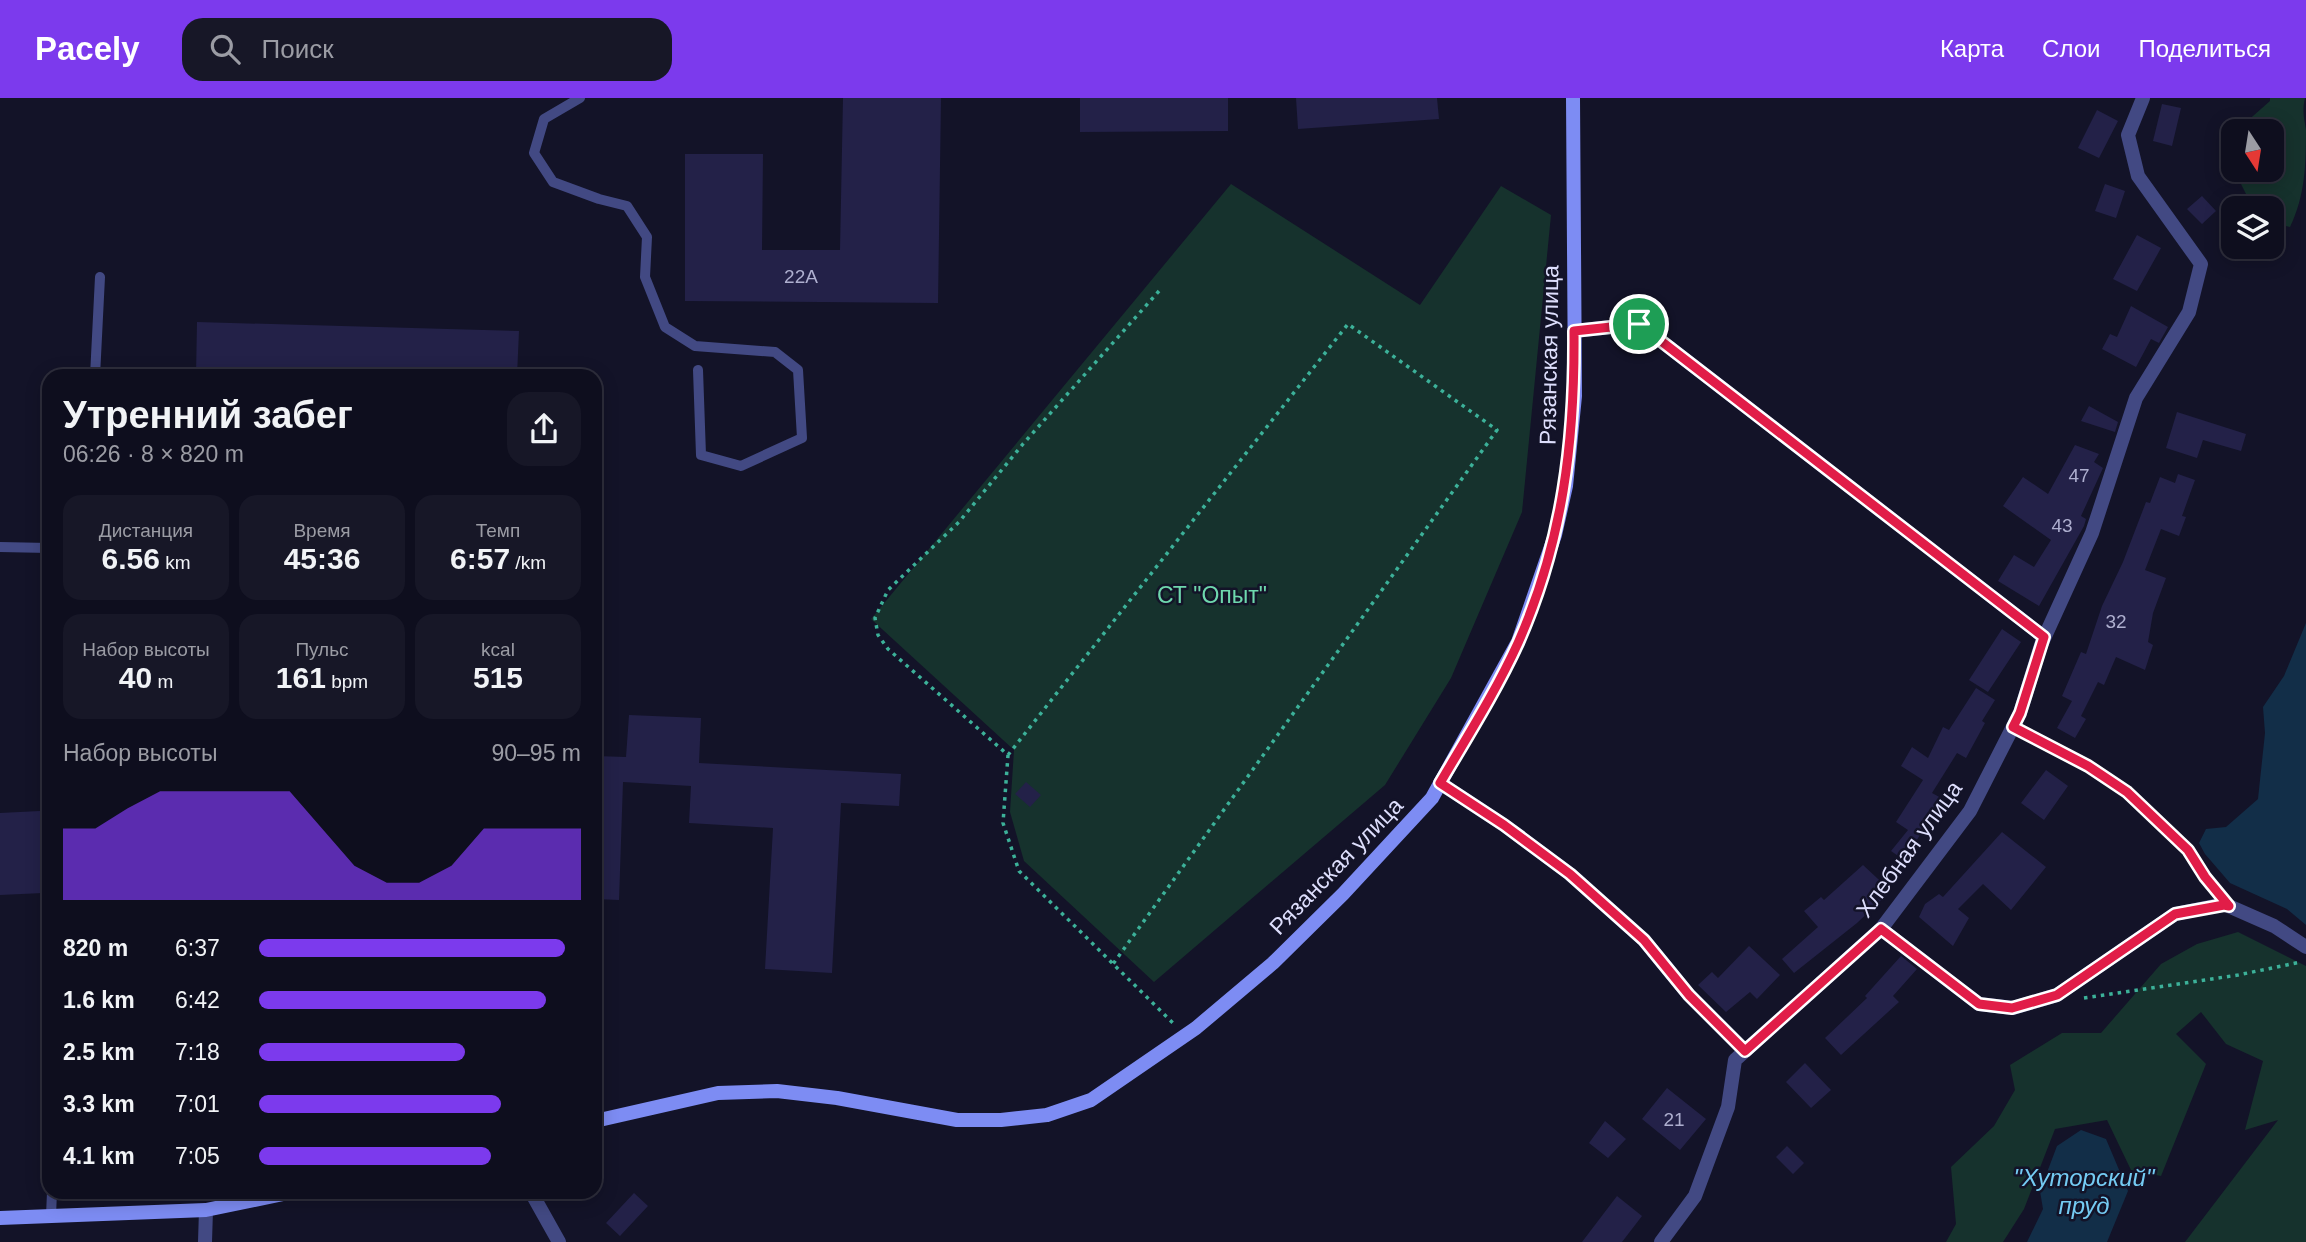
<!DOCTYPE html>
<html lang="ru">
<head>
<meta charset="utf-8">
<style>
  body { margin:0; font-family:Arial,sans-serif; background:#171727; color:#f1f3f6; height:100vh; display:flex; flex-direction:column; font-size:26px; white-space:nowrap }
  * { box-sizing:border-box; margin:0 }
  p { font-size:23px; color:#9b9ca4 }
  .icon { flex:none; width:38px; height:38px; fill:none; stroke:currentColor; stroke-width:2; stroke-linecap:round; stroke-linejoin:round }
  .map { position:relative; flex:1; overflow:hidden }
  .details { position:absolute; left:42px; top:271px; width:560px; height:830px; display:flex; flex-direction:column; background:#0e0e1e; border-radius:21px; box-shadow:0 4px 18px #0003,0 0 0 2px #2e2e3c }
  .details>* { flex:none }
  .needle { width:46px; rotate:168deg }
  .fabs { position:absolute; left:2221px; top:21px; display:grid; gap:14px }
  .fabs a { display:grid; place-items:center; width:63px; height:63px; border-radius:14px; background:#0e0e1e; box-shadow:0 4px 18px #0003,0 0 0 2px #2e2e3c; font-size:35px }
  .pin { position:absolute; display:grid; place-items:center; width:60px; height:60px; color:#fff; margin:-30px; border:4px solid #fff; border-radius:50%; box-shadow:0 2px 7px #0007 }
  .round { display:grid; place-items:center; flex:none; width:74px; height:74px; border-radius:21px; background:#171727 }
  .headline { display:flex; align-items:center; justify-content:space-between; height:119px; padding:0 21px }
  h1 { font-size:38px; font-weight:700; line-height:52px }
  .metrics { display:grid; grid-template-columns:repeat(3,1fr); gap:10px; height:119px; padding:7px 21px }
  .metrics div { display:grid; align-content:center; border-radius:18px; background:#171727; text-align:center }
  .metrics b { font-size:30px; font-weight:700 }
  .metrics small { font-size:19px; font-weight:400 }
  .metrics p { font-size:19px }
  .chart { height:196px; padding:14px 21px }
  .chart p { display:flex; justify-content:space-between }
  .chart svg { width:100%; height:126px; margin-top:7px; fill:#7c3aed; opacity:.7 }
  ul { padding:0 21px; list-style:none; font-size:23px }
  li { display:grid; grid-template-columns:112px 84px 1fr; align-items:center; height:52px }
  li i { height:18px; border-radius:9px; background:#7c3aed }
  header { display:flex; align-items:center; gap:42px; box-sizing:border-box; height:98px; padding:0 35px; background:#7c3aed; color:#fff }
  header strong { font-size:33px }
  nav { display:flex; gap:38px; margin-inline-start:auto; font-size:24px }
  .search { width:490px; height:63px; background:#171727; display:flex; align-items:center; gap:18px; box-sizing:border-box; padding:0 24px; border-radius:21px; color:#9b9ca4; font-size:26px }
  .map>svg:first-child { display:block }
  .green { fill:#16322d }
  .water { fill:#122e48 }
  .building { fill:#232148 }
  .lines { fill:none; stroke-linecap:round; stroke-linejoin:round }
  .path { stroke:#3cb199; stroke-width:3.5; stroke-dasharray:3.5 5; stroke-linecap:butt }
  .lane { stroke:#424983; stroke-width:10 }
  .street { stroke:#424983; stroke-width:14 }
  .secondary { stroke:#7d8cf3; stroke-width:14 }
  .route-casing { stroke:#fff; stroke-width:14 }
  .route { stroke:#e11d48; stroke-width:9 }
  .labels { text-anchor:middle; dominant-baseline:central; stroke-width:5; stroke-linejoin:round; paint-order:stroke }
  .number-label { font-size:19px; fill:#aeafcf }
  .street-label { font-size:23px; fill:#dddefc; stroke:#131328 }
  .park-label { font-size:23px; fill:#6ed7ad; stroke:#131328 }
  .water-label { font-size:24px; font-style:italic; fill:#74cbf3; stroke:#131328 }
</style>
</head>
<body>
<header>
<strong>Pacely</strong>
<div class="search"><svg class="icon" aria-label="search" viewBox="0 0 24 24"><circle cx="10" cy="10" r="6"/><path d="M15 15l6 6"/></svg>Поиск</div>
<nav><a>Карта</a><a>Слои</a><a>Поделиться</a></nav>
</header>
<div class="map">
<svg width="2306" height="1144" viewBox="0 0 2306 1144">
  <rect width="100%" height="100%" fill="#131328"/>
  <!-- green -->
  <path class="green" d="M2270,0H2305C2302,13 2304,19 2306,32C2306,67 2305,98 2290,129L2272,125V110H2253L2234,72H2272V33H2236L2270,3Z
    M1231,86L1420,207L1501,88L1551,117L1522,414L1451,580L1385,687L1154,884L1024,763L1010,714L1014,652L871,521Z
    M2238,834L2306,868V1144H2185L2278,1022L2245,1032L2263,963L2226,946L2201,914L2176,936L2206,966L2161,1078L2131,1072L2107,1022L2055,1031L2024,1111L2003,1144H1946L1956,1126L1951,1069L1994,1028L2015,992L2010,967L2062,935H2101L2161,866L2197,846Z"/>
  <!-- water -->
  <path class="water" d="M2306,525V827L2287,811L2230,785L2205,756L2199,745L2206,731L2226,729L2258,701L2265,635L2263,609L2284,578Z
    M2081,1032L2106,1041L2128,1093L2107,1144H2027L2043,1111L2040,1093L2057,1048Z"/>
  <!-- building -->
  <path class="building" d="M843,0H941L938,205L685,203V56H763L762,152H840Z
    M1080,0H1228V33L1080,34Z
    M1296,0H1437L1439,21L1298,31Z
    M2162,6L2181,10L2172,48L2153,43Z
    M2097,12L2118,23L2099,60L2078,50Z
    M2105,86L2125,93L2116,120L2095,113Z
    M2202,98L2216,113L2202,126L2187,111Z
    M2137,137L2161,150L2137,193L2113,181Z
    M2131,208L2168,229L2159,245L2151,241L2136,269L2102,251L2110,236L2117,239Z
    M197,224L519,233L517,278H196Z
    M2089,308L2118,324L2115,334L2081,323Z
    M2177,314L2246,336L2241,353L2203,342L2197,360L2166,350Z
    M2075,347L2099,356L2094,364L2103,370L2081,418L2086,421L2084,428L2039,508L1998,483L2014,457L2034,469L2051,442L2003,408L2023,379L2048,396Z
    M2178,376L2195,382L2182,418L2186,419L2179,438L2161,431L2145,472L2166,480L2153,515L2148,544L2153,547L2145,572L2116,559L2104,587L2098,584L2081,618L2086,621L2075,640L2057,630L2072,603L2062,598L2081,554L2086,556L2102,508L2123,464L2146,404L2150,405L2160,379L2175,385Z
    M2002,531L2021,544L1988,594L1969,582Z
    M1976,590L1995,602L1982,623L1985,625L1966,660L1957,655L1932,695L1943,701L1904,762L1891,753L1908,732L1896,724L1923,682L1901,668L1912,649L1928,660L1943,629L1949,632Z
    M629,617L701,620L699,665L901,676L899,708L841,705L832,875L765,871L773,730L689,725L691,688L623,684L619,802L595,801V658L626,659Z
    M2046,672L2068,688L2044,722L2021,705Z
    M1026,684L1041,697L1030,709L1015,696Z
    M40,713L43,795L0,797V715Z
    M2002,734L2046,769L2011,812L1983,786L1958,811L1969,820L1953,848L1919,819L1925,806L1939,796L1943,799Z
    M1863,767L1891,793L1857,825L1794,875L1782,861L1818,829L1804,813L1821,799L1824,802Z
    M1749,848L1780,877L1757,901L1750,894L1726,914L1698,887L1712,874L1718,880Z
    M1901,858L1917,871L1893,898L1899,904L1841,957L1825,940L1867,900L1865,898Z
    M1805,965L1831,992L1811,1010L1786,984Z
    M1667,990L1706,1021L1680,1052L1642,1021Z
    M1605,1023L1626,1041L1608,1060L1589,1045Z
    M1787,1048L1804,1065L1793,1076L1776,1059Z
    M634,1095L648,1108L620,1138L606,1125Z
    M1617,1098L1642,1118L1622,1144H1582Z"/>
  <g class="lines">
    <!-- path -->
    <path class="path" d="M1159,193L1023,346L959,424L888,492L875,520L878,537L888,551L1008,657L1003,725L1019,773L1175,927
      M2028,636L2088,668L2127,694L2188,752L2205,779L2216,791
      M1008,657L1348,226L1497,332L1113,866
      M2084,900L2238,877L2301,864"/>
    <!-- lane -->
    <path class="lane" d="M580,0L544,21L534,55L553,84L599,101L627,108L647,139L645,179L665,229L695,248L775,254L798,272L802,340L741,368L701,357L698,272
      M95,278L100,179
      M0,449L49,450
      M51,1118L52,1094"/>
    <!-- street -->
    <path class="street" d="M1574,233L1639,226L2044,539
      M1440,685L1504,727L1570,776L1644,842L1689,897L1745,953
      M1881,831L1979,906L2013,910L2057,897L2175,816L2224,806L2274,828L2306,849
      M531,1094L559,1144
      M205,1144L206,1112
      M1661,1144L1695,1098L1728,1009L1735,962L1881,831L1970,713L2020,615L2041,547L2092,435L2136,300L2189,214L2201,166L2138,78L2128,37L2143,0"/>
    <!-- secondary -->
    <path class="secondary" d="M595,1023L718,995L777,993L837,1000L957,1022H1001L1047,1017L1091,1002L1196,930L1273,865L1343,796L1432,700L1518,544L1555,437L1566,388L1575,298L1573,0
      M0,1120L206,1112L293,1094"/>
  </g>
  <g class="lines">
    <defs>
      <path id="route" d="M1639,226L2044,539L2020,615L2013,629L2088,668L2127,694L2188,752L2205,779L2229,808L2224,807L2175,816L2057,897L2012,910L1979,906L1881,831L1745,953L1689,897L1644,842L1570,776L1504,727L1440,685C1467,639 1496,593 1518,545C1563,443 1575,343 1574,233Z"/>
    </defs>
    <!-- route casing -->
    <use href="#route" class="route-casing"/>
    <!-- route -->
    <use href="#route" class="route"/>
  </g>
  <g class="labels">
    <!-- number labels -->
    <g class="number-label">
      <text x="801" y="178">22А</text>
      <text x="2079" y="377">47</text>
      <text x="2062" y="427">43</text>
      <text x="2116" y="523">32</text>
      <text x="1674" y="1021">21</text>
    </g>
    <!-- street labels -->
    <g class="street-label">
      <text transform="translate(1549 257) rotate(-89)">Рязанская улица</text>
      <text transform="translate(1909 751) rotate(-54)">Хлебная улица</text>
      <text transform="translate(1336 768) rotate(-46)">Рязанская улица</text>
    </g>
    <!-- park labels -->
    <g class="park-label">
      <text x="1212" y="497">СТ "Опыт"</text>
    </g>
    <!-- water labels -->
    <g class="water-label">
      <text x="2084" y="1079">"Хуторский"<tspan x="2084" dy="28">пруд</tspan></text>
    </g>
  </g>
</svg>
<div class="fabs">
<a><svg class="needle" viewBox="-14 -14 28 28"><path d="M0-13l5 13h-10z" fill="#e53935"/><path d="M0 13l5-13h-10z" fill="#9b9ca4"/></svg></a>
<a><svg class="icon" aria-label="layers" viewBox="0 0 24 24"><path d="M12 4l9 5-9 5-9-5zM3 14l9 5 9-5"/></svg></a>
</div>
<div class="pin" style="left:1639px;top:226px;background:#1e9e55"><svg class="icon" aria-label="arrive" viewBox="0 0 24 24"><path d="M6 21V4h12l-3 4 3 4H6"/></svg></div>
<section class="details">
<div class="headline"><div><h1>Утренний забег</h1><p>06:26 · 8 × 820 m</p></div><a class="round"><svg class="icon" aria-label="share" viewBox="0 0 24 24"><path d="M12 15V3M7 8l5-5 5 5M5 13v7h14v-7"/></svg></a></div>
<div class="metrics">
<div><p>Дистанция</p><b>6.56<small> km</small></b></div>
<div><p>Время</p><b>45:36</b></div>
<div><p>Темп</p><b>6:57<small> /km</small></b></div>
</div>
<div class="metrics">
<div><p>Набор высоты</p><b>40<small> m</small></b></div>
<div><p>Пульс</p><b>161<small> bpm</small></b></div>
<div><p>kcal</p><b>515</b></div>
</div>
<div class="chart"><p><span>Набор высоты</span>90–95 m</p>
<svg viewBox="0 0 160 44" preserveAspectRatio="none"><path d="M0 44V19L10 19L20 12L30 6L40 6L50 6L60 6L70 6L80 19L90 32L100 38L110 38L120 32L130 19L140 19L150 19L160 19V44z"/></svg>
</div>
<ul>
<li><b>820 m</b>6:37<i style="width:95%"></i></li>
<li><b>1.6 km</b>6:42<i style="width:89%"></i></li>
<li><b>2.5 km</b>7:18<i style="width:64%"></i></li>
<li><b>3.3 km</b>7:01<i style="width:75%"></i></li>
<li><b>4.1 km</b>7:05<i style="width:72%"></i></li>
</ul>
</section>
</div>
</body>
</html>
